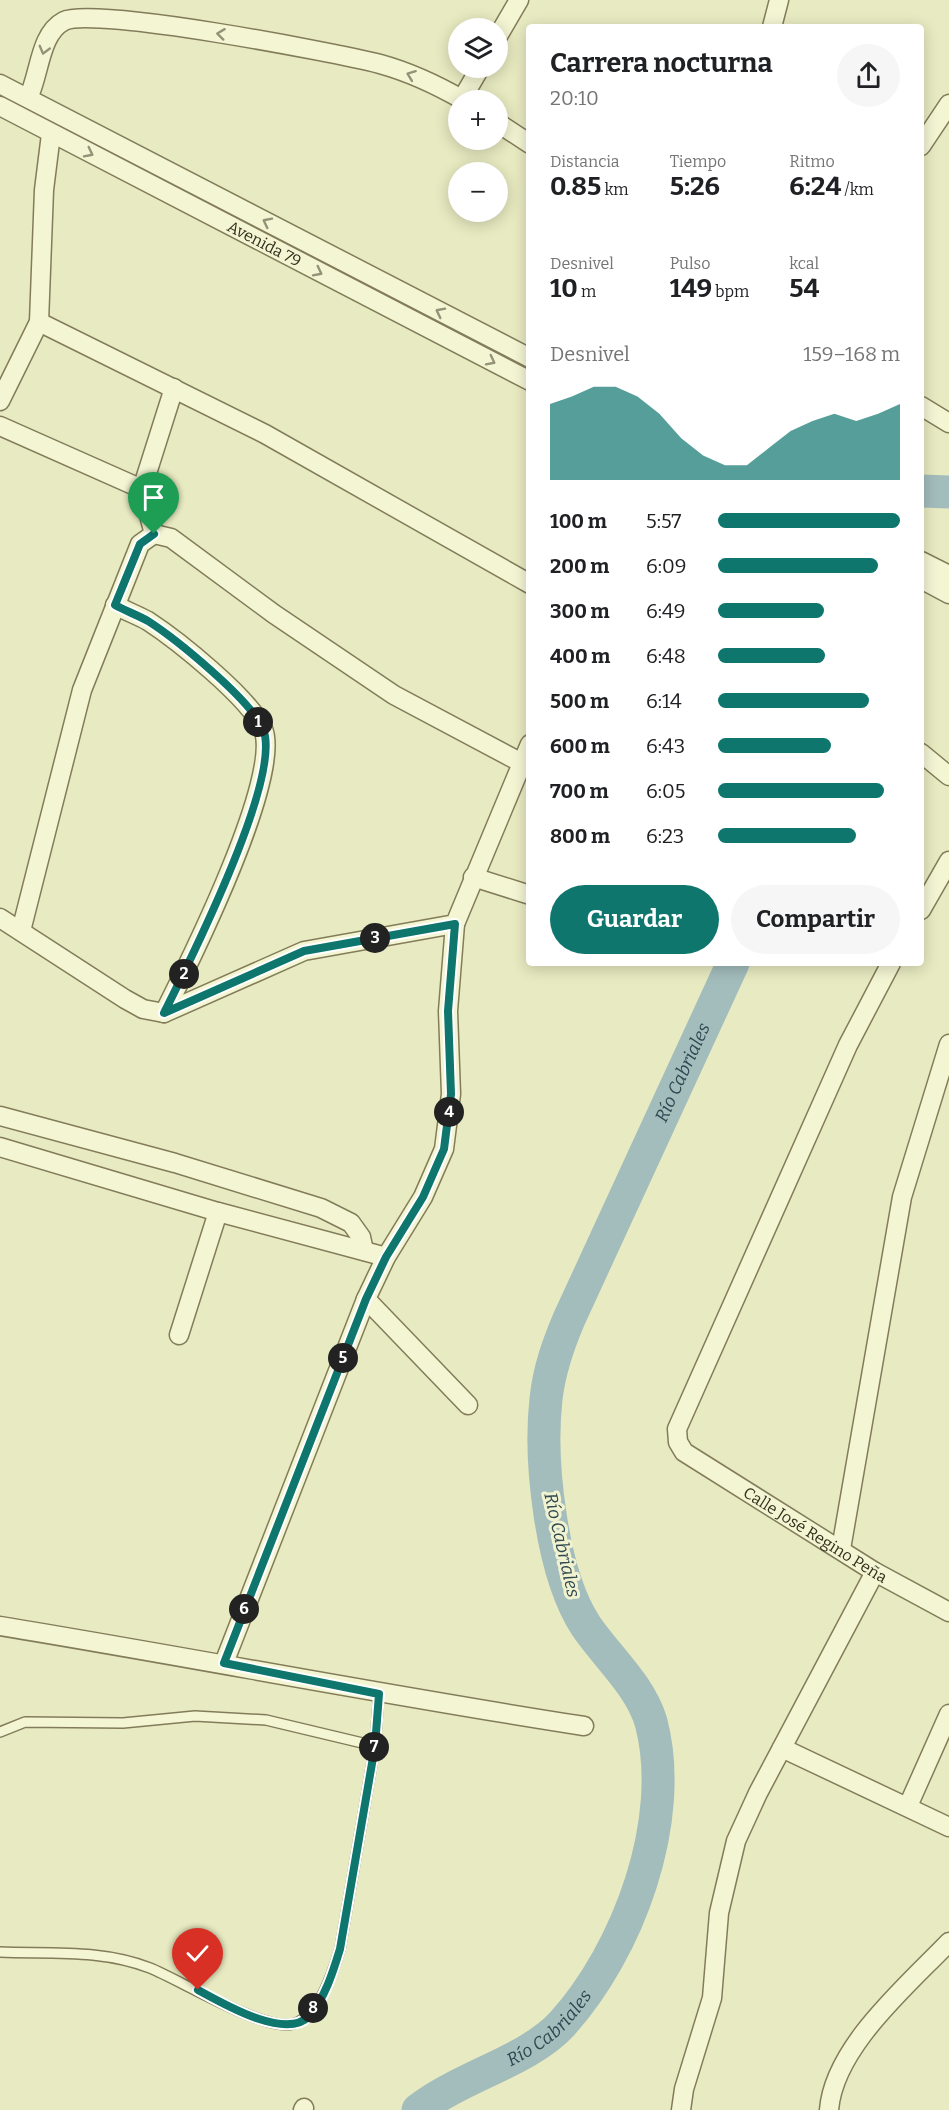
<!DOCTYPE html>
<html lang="es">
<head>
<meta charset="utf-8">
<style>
  body { margin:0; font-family:Bitter,serif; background:#f6f6f6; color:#202124; height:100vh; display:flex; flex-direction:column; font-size:22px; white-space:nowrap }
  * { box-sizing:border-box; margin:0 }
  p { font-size:20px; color:#757577 }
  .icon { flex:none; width:33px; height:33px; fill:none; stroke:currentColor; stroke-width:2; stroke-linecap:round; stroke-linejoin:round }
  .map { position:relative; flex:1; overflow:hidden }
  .details { position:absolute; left:526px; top:24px; width:398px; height:942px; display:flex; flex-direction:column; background:#fff; border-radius:6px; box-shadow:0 3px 15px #0003 }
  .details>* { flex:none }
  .buttons { position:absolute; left:448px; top:18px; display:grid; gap:12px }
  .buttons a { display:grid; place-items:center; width:60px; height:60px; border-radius:50%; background:#fff; box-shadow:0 3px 15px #0003; font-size:30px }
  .pin { position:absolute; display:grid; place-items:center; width:51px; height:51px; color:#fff; margin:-62px -26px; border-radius:50% 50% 50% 0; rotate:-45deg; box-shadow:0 0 6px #0007 }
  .pin .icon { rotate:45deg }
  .km { position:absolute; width:30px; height:30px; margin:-15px; border-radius:50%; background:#222; color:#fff; font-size:16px; line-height:30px; text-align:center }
  .round { display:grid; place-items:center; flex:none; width:63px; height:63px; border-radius:32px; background:#f6f6f6 }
  .headline { display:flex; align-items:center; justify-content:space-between; height:102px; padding:0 24px }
  h1 { font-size:27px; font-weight:700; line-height:45px }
  .figures { display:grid; grid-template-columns:repeat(3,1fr); gap:9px; height:102px; padding:6px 24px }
  .figures div { display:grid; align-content:center }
  .figures b { font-size:26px; font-weight:700 }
  .figures small { font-size:16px; font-weight:400 }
  .figures p { font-size:16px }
  .chart { height:168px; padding:12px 24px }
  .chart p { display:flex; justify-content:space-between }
  .chart svg { width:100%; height:108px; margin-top:6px; fill:#0f766e; opacity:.7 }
  .button { display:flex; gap:12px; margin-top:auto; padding:12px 24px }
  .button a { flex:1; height:69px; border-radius:36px; background:#0f766e; color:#fff; font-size:24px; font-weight:700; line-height:69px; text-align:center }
  .button a+a { background:#f6f6f6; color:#202124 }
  ul { padding:0 24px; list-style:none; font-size:20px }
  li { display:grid; grid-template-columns:96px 72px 1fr; align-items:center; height:45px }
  li i { height:15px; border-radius:8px; background:#0f766e }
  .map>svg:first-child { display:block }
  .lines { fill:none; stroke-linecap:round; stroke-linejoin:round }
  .river { stroke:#a3bcbc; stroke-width:33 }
  .service-casing { stroke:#827c5a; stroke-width:12 }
  .minor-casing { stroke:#827c5a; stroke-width:21 }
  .service { stroke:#f4f5d3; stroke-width:9 }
  .minor { stroke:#f4f5d3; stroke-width:18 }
  .oneway { stroke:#949278 }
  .route-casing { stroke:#fff; stroke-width:12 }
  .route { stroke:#0f766e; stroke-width:8 }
  .labels { text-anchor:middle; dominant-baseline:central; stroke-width:6; stroke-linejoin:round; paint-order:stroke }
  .street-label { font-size:16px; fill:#332f1d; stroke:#f0f2d0 }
  .water-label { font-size:18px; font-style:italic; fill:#2e4851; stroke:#f0f2d0 }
</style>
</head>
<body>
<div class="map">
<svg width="949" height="2110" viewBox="0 0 949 2110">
  <rect width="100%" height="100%" fill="#e8eac1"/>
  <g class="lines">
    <!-- river -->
    <g class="river">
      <path d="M921,491L949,492"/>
      <path id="s1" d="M418,2110C460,2077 528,2061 562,2024C628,1951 677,1820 651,1722C640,1685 607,1657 586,1626C551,1573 539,1461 546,1399C549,1370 558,1345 569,1319L733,963"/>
    </g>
    <defs>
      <path id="service" d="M0,1732L25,1722L123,1723L195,1716L266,1720L375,1746
        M0,1952C50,1954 102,1949 150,1968C180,1980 265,2032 293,2024C319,2017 333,1972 340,1949L375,1746L379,1693"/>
      <g id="minor">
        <path d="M772,27L779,0"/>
        <path d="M498,36L519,0"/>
        <path d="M0,84L530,358"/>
        <path d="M28,98C40,75 39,34 64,21C93,6 337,53 380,64C409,72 437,85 463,100"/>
        <path d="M462,99L480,68"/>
        <path id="s2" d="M0,106L530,381"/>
        <path d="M498,123L530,144"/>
        <path d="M921,146L949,104"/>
        <path d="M39,322L265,434L530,584"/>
        <path d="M0,401L39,322L44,190L51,134"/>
        <path d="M921,406L949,423"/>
        <path d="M0,426L142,489"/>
        <path d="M154,534L171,538L274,614L394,695L520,762L530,763"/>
        <path d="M921,561L949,575"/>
        <path d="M921,579L949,594"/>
        <path d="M115,605C126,611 137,615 148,621C177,640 250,698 263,729C283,776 188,965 164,1013"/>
        <path d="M921,753L949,776"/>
        <path d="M473,877L530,895"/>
        <path d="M921,910L949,861"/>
        <path d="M0,918L125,999L143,1009L164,1013L304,951L455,924L530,744"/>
        <path d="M455,924L448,1011L451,1094L444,1149L423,1197L386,1257L366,1299L468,1405"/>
        <path d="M21,931L82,690L140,544L154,534L142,489L174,388"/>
        <path id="s3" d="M891,963L848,1045L677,1429L678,1442L684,1452L875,1572L949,1612"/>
        <path d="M0,1116L175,1163L321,1208L351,1223L361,1237L364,1251"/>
        <path d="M0,1147L218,1212L386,1257"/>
        <path d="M179,1335L218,1212"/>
        <path d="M841,1549L902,1197L949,1044"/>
        <path d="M0,1626C195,1658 389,1696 584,1726"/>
        <path d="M224,1663L366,1299"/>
        <path d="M782,1748L949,1827"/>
        <path d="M908,1806L949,1714"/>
        <path d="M303,2110L304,2108"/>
        <path d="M681,2110L684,2089L712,1998L719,1913L736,1841L758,1793L875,1572"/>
        <path d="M829,2110C834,2047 907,1986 949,1942"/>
      </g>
    </defs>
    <!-- service casing -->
    <use href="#service" class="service-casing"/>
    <!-- minor casing -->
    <use href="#minor" class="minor-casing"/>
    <!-- service -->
    <use href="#service" class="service"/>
    <!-- minor -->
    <use href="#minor" class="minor"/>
  </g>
  <!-- one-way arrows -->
  <defs><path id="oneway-chevron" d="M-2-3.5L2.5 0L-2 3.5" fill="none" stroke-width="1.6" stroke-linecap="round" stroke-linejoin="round" transform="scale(1.5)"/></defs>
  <g class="oneway">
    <use href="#oneway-chevron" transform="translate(221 34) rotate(-173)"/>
    <use href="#oneway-chevron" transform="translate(44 50) rotate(105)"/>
    <use href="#oneway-chevron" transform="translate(411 75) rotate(-159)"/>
    <use href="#oneway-chevron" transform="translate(89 153) rotate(27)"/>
    <use href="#oneway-chevron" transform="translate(267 222) rotate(-153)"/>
    <use href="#oneway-chevron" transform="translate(318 272) rotate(27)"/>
    <use href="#oneway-chevron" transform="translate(440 312) rotate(-153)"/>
    <use href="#oneway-chevron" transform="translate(491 361) rotate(27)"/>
  </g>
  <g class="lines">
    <defs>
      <path id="route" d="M154,534L140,544L115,605C126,611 137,615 148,621C176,639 251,700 263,729C283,776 188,965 164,1013L304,951L455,924L448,1011L451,1094L444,1149L423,1197L386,1257L366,1299L224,1663L379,1694L375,1746L340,1949C333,1972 325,1998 309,2016C286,2041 222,2003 198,1990"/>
    </defs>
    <!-- route casing -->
    <use href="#route" class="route-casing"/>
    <!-- route -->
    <use href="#route" class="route"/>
  </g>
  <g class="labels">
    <!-- street labels -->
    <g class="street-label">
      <text stroke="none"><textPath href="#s2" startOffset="298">Avenida 79</textPath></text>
      <text stroke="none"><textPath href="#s3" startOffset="693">Calle José Regino Peña</textPath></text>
    </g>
    <!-- water labels -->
    <g class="water-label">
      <text stroke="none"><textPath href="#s1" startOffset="1200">Río Cabriales</textPath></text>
      <text transform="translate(562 1545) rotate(77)">Río Cabriales</text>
      <text stroke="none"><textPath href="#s1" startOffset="156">Río Cabriales</textPath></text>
    </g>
  </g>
</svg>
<div class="buttons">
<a><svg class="icon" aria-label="layers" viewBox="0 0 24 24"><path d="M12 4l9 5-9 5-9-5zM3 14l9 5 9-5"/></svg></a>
<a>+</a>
<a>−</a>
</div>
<div class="pin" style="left:154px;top:534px;background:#1e9e55"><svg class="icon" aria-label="arrive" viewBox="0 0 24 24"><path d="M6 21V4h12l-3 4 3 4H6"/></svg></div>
<div class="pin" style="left:198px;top:1990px;background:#d93025"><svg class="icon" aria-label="check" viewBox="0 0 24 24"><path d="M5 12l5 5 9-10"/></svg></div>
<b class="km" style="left:258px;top:722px">1</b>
<b class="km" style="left:184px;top:974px">2</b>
<b class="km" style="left:375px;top:938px">3</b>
<b class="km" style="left:449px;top:1112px">4</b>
<b class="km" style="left:343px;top:1358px">5</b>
<b class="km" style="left:244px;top:1609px">6</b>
<b class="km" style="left:374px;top:1747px">7</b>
<b class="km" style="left:313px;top:2008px">8</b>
<section class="details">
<div class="headline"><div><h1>Carrera nocturna</h1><p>20:10</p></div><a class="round"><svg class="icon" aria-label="share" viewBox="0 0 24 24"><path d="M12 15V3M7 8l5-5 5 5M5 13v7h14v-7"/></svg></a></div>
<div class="figures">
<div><p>Distancia</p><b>0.85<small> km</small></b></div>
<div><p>Tiempo</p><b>5:26</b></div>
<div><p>Ritmo</p><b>6:24<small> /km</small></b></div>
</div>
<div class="figures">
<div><p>Desnivel</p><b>10<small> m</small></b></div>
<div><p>Pulso</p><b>149<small> bpm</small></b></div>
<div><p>kcal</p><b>54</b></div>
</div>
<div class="chart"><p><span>Desnivel</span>159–168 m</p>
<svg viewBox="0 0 160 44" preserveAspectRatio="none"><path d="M0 44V13L10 10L20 6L30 6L40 10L50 17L60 27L70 34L80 38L90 38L100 31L110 24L120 20L130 17L140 20L150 17L160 13V44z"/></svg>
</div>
<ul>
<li><b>100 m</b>5:57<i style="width:100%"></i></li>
<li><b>200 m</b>6:09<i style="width:88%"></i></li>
<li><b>300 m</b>6:49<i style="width:58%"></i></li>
<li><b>400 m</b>6:48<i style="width:59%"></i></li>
<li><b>500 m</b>6:14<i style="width:83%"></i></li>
<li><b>600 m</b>6:43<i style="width:62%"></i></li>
<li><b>700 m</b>6:05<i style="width:91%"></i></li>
<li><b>800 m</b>6:23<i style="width:76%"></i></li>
</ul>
<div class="button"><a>Guardar</a><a>Compartir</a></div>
</section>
</div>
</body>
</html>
